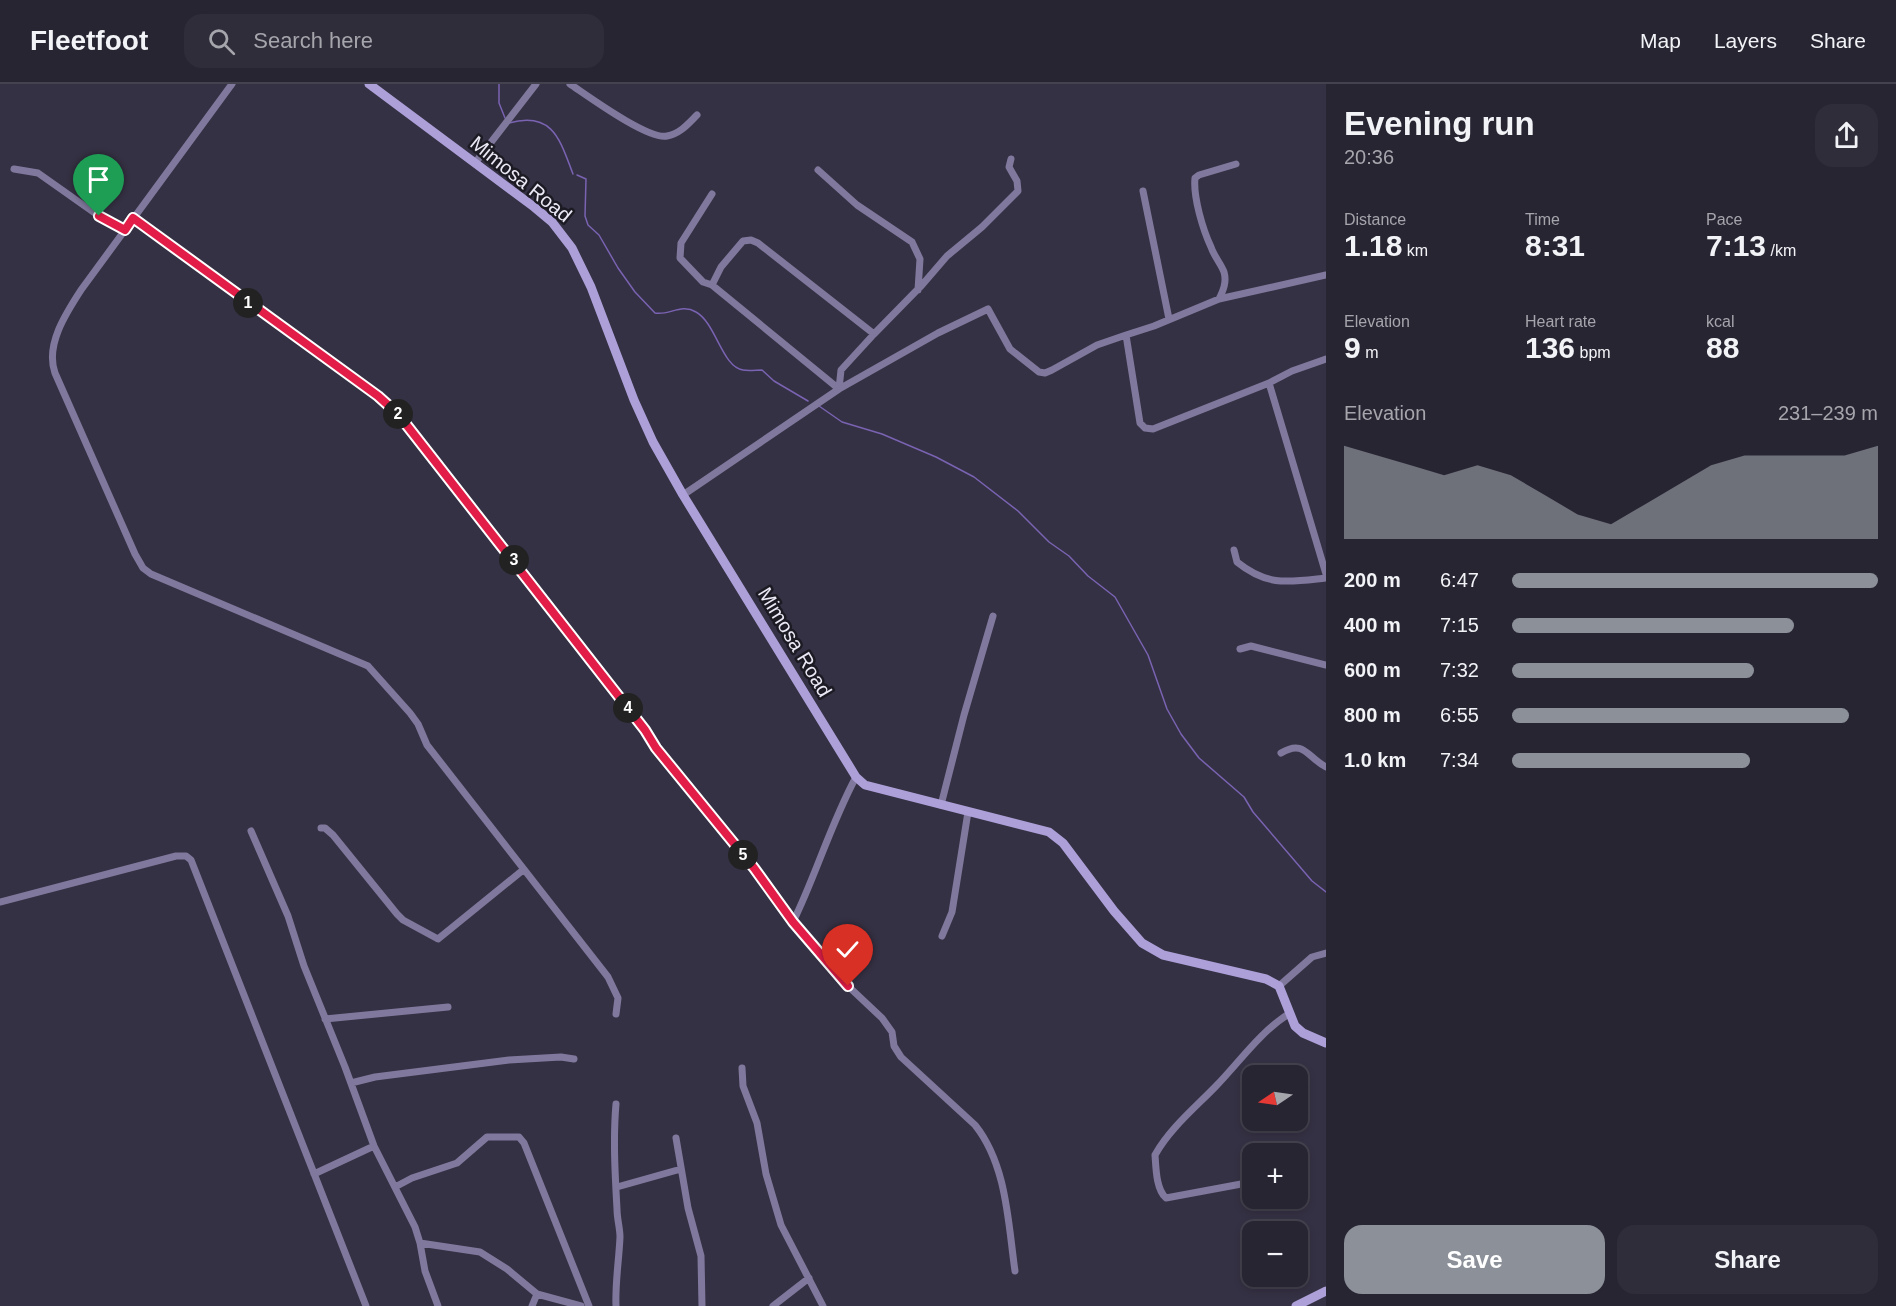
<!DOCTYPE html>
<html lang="en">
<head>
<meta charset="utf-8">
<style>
  body { margin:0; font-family:Arial,sans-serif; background:#302d3b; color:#f1f3f6; height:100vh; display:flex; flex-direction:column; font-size:22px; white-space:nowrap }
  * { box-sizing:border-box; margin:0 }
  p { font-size:20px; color:#a5a5ac }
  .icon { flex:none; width:33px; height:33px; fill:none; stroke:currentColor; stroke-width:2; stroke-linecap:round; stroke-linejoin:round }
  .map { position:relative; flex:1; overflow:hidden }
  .sheet { display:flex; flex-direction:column; background:#282533; width:570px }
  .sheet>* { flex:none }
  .needle { width:39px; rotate:257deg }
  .tools { position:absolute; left:1242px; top:981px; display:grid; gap:12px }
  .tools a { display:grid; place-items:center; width:66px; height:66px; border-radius:12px; background:#282533; box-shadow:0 3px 9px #0003,0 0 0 2px #44424e; font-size:30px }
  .pin { position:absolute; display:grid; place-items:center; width:51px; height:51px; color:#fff; margin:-62px -26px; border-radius:50% 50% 50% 0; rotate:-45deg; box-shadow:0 0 6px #0007 }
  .pin .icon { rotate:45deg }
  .km { position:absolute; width:30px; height:30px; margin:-15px; border-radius:50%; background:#222; color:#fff; font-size:16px; line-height:30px; text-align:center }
  .round { display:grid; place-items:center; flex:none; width:63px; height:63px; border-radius:18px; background:#302d3b }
  .headline { display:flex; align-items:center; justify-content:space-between; height:102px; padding:0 18px }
  h1 { font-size:33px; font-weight:800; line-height:45px }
  .metrics { display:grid; grid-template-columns:repeat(3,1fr); gap:9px; height:102px; padding:6px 18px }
  .metrics div { display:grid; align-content:center }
  .metrics b { font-size:30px; font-weight:800 }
  .metrics small { font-size:16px; font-weight:400 }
  .metrics p { font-size:16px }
  .chart { height:168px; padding:12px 18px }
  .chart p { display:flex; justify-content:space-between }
  .chart svg { width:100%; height:108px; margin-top:6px; fill:#8c9099; opacity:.7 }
  .primary-button { display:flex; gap:12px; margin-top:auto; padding:12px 18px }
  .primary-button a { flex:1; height:69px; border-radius:18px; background:#8c9099; color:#fff; font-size:24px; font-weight:800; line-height:69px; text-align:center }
  .primary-button a+a { background:#302d3b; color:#f1f3f6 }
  ul { padding:0 18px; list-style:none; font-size:20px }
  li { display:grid; grid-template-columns:96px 72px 1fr; align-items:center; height:45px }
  li i { height:15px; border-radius:8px; background:#8c9099 }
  header { display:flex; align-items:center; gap:36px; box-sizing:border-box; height:84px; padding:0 30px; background:#282533; border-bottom:2px solid #44424e }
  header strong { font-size:28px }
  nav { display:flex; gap:33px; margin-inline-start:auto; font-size:21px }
  .search { width:420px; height:54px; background:#302d3b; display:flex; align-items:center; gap:15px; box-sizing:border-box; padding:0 21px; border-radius:18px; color:#a5a5ac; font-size:22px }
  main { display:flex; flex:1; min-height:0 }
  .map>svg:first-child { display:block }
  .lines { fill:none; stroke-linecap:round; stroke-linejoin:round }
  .stream { stroke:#7963b2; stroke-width:1.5 }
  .street { stroke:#81799d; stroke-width:7 }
  .secondary { stroke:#ada0d9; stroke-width:9 }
  .route-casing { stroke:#fff; stroke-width:12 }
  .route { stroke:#e11d48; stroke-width:8 }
  .labels { text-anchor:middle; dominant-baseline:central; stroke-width:5; stroke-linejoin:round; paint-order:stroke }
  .street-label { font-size:20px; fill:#ebe9f5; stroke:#1c1a23 }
</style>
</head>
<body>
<header>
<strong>Fleetfoot</strong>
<div class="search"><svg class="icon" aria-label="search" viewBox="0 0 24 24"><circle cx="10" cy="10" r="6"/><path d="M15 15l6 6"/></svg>Search here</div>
<nav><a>Map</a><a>Layers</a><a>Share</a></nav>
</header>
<main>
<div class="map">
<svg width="1326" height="1222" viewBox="0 0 1326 1222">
  <rect width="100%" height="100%" fill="#353144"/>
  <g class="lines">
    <!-- stream -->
    <path class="stream" d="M499,0V19L505,34
      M509,39C553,27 560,56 573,90
      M577,91L586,95L585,132L588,141L599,151L618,184L635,208L655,229C669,232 681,219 696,228C716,239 722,283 743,286C749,287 756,286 762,286L774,297L808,317
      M819,322L842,338L882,350L936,373L974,393L1018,427L1049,458L1069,472L1088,492L1115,513L1148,571L1167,625L1181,650L1199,674L1244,713L1253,728L1312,797L1326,808"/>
    <!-- street -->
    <path class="street" d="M232,0L81,206C66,229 45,261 55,289L135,470L143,484L151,490L368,582L410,629L418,640L427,661L608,893L618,914L616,930
      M570,0C588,12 648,56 667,52C680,50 689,39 697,31
      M475,79L536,0
      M14,85L38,89L106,137L125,146
      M818,86L857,121L912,158L920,175L918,206
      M1143,107L1169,235
      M712,110L681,159L680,174L703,198L712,201L839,305
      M133,134L378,312L398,330L550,522L645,646L671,683L754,784L793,838C816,791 831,739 856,693
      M1326,191L1219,215L1154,242L1126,251L1140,339L1145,344L1153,345L1269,299L1292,287L1326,275
      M712,201L721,183L743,157L751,156L758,159L874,250
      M1219,215C1223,207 1227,198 1224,188C1221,180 1214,172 1211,163C1203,146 1193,113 1195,94L1199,91L1236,80
      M1269,299L1326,490
      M839,305L841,286L874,250L922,201L947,172L982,143L1018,107L1017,97L1009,83L1011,75
      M683,411L839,305L938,249L988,225L1010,265L1039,288L1045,289L1052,286L1097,261L1126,251
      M1234,466L1237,478C1268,503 1289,498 1326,494
      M1240,565L1251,562L1326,581
      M1281,669C1304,655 1307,673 1326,683
      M941,721L964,631L993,532
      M321,744H325L333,751L397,830L403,836L438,855L523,786
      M251,747L288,832L304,882L345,983L374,1062L415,1143L420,1159L425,1187L438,1222
      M0,818L176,772H186L191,776L366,1222
      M793,838L848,902L882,934L892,948L894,962L901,973L975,1041C1007,1081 1008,1139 1015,1187
      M942,852L952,828L968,728
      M1279,902L1312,873L1326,869
      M325,935L448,923
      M742,984L743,1002L757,1039L766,1090L781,1141L823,1222
      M351,999L375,993L509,976L561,973L574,975
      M676,1054L688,1124L701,1172L702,1222
      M314,1090L374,1062
      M1252,1098L1166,1114C1156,1105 1156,1084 1155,1071C1170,1044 1196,1023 1217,1001C1241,976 1260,948 1290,929
      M395,1103L412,1094L457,1079L487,1053H519L524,1059L589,1222
      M617,1103L681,1085
      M420,1159L480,1168L507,1185L537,1210L581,1222
      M532,1222L537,1210
      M616,1222C615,1199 619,1176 620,1153C620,1144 617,1135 617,1125C615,1090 613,1054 616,1020
      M773,1222L809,1194"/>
    <!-- secondary -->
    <path class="secondary" d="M369,0L534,123L552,138L572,164L591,203L634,316L653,358L683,411L856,693L865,701L1049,748L1063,759L1114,827L1142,859L1163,871L1266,895L1279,902L1295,942L1303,949L1326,959
      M1296,1222L1326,1207"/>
  </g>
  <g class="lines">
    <defs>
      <path id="route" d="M99,132L125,146L133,134L378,312L398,330L645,646L656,664L754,784L793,838L848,902"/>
    </defs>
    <!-- route casing -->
    <use href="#route" class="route-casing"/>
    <!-- route -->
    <use href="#route" class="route"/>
  </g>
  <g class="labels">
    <!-- street labels -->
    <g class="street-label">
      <text transform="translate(521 95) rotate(39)">Mimosa Road</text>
      <text transform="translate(795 558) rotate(59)">Mimosa Road</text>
    </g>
  </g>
</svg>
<div class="tools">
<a><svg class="needle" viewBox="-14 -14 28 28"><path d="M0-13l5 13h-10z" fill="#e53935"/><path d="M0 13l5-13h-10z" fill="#a5a5ac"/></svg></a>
<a>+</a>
<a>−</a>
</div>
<div class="pin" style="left:99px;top:132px;background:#1e9e55"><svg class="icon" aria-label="arrive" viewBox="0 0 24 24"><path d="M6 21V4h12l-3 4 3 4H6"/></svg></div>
<div class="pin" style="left:848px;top:902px;background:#d93025"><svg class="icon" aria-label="check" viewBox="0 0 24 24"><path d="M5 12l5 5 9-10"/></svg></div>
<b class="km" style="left:248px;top:219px">1</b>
<b class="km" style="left:398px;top:330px">2</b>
<b class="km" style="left:514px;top:476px">3</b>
<b class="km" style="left:628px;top:624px">4</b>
<b class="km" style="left:743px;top:771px">5</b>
</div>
<section class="sheet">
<div class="headline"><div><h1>Evening run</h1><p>20:36</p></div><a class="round"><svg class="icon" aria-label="share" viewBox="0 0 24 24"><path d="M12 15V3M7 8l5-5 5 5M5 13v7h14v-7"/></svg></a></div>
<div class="metrics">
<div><p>Distance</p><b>1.18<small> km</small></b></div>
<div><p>Time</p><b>8:31</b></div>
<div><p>Pace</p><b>7:13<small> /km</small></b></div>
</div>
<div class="metrics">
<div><p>Elevation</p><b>9<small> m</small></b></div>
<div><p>Heart rate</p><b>136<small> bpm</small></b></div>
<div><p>kcal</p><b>88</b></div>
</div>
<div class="chart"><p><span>Elevation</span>231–239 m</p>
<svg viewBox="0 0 160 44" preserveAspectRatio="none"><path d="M0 44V6L10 10L20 14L30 18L40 14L50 18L60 26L70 34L80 38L90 30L100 22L110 14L120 10L130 10L140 10L150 10L160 6V44z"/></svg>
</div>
<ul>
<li><b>200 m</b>6:47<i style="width:100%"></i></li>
<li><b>400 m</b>7:15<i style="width:77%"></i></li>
<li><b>600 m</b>7:32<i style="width:66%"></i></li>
<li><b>800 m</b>6:55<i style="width:92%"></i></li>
<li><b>1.0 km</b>7:34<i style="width:65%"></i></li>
</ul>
<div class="primary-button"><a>Save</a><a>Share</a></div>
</section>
</main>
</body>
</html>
